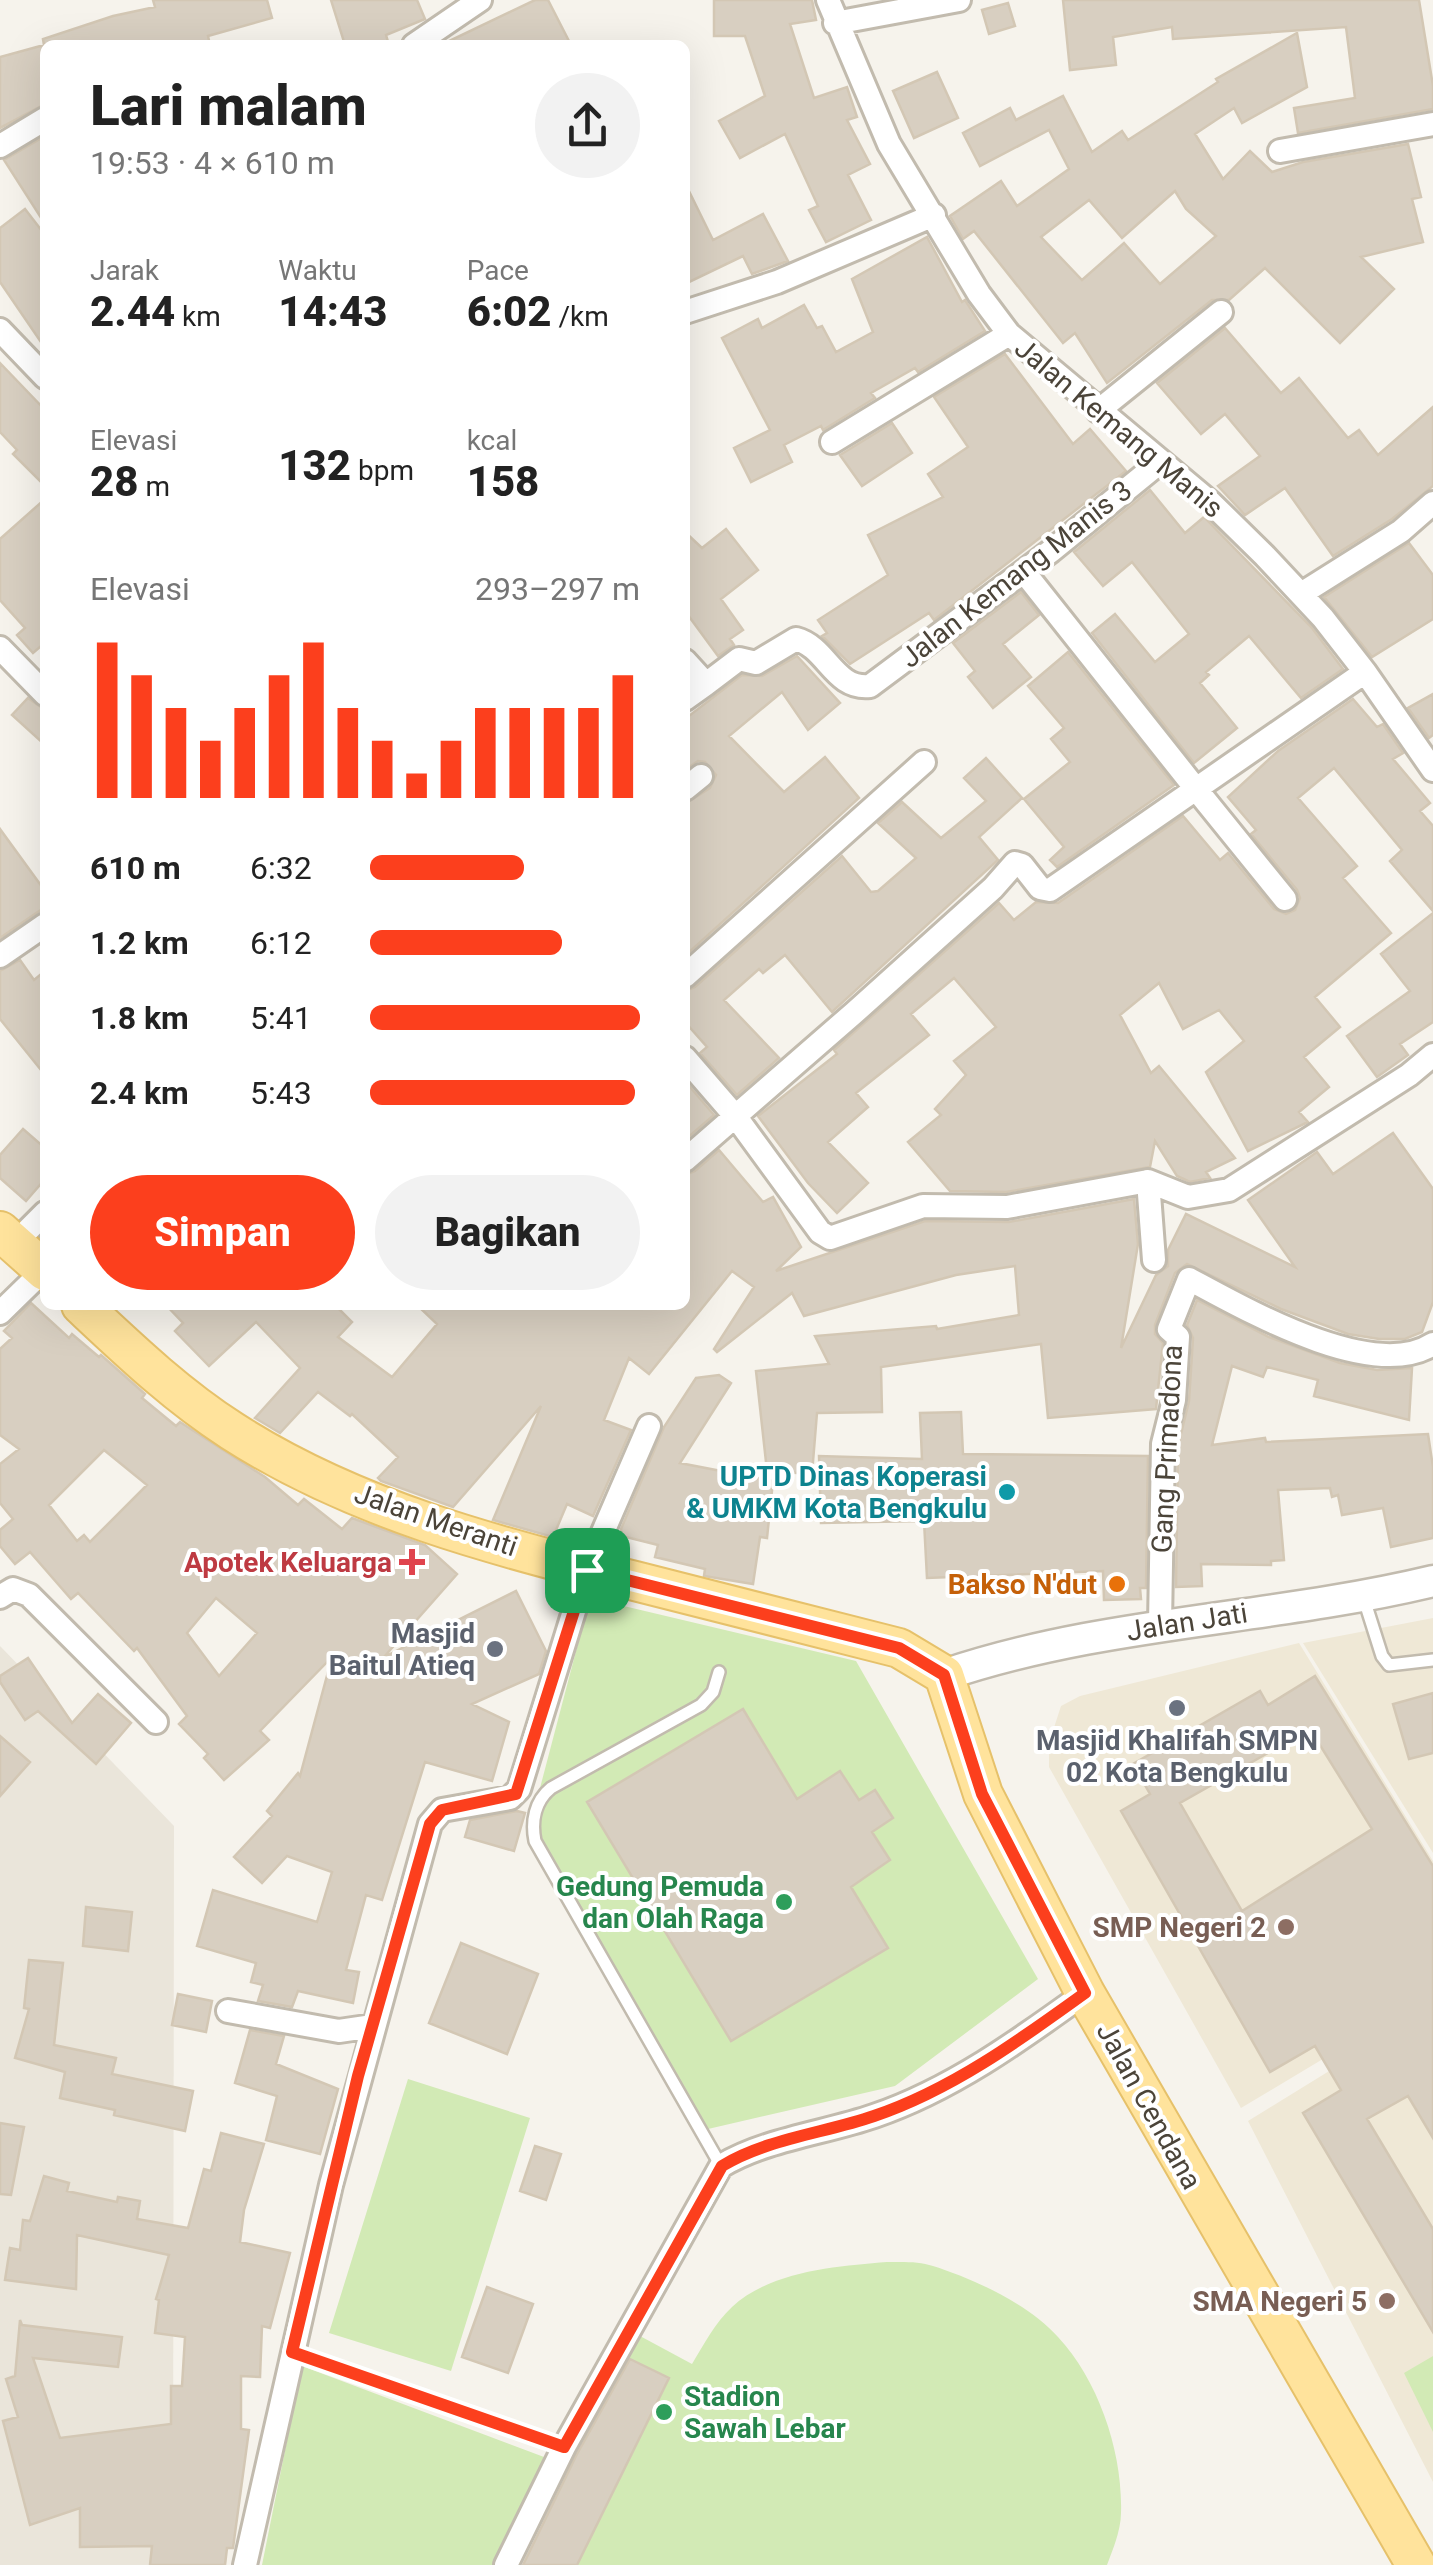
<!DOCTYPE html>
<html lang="id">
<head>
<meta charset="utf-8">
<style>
  body { margin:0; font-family:Roboto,sans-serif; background:#f2f2f2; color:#222; height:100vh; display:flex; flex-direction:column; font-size:38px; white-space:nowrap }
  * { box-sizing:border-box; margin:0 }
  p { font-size:32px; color:#767676 }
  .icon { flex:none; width:55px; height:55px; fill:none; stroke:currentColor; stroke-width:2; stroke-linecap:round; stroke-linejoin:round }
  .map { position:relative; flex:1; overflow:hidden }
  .sheet { position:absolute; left:40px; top:40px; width:650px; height:1270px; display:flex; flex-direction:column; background:#fff; border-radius:15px; box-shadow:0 10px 40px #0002 }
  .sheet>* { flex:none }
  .pin { position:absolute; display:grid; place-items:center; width:85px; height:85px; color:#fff; margin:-42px; border-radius:20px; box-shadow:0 5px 15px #0006 }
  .round { display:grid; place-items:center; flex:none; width:105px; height:105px; border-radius:52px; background:#f2f2f2 }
  .head { display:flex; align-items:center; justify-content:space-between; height:170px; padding:0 50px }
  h1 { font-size:55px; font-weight:800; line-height:75px }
  .figures { display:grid; grid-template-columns:repeat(3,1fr); gap:15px; height:170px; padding:10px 50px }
  .figures div { display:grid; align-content:center }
  .figures b { font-size:42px; font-weight:800 }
  .figures small { font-size:28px; font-weight:400 }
  .figures p { font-size:28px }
  .chart { height:280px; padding:20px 50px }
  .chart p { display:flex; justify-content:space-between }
  .chart svg { width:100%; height:180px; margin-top:10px; stroke:#fc3f1d; stroke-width:6 }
  .primary-button { display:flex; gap:20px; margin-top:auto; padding:20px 50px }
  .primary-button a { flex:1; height:115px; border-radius:60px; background:#fc3f1d; color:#fff; font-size:40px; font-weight:800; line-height:115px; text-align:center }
  .primary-button a+a { background:#f2f2f2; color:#222 }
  ul { padding:0 50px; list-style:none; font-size:32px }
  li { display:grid; grid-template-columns:160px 120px 1fr; align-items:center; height:75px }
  li i { height:25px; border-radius:12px; background:#fc3f1d }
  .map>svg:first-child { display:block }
  .residential { fill:#eae5da }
  .education { fill:#efe8d6 }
  .green { fill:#d2eab5 }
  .building { fill:#d8cfc1; stroke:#d3c7b4; stroke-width:2.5; fill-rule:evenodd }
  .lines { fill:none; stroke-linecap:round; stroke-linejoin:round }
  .service-casing { stroke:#c2bbae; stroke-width:16 }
  .minor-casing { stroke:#c2bbae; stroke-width:28 }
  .tertiary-casing { stroke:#c2bbae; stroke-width:35 }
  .primary-casing { stroke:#e6c16a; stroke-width:42 }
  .service { stroke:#fff; stroke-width:11 }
  .minor { stroke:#fff; stroke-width:22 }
  .tertiary { stroke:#fff; stroke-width:30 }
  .primary { stroke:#ffe39c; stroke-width:38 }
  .route-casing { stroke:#fff; stroke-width:20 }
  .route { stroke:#fc3f1d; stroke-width:12 }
  .culture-dot { fill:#0f9aa8; stroke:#fff; stroke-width:4 }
  .health-dot { fill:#e0444e; stroke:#fff; stroke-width:4 }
  .food-dot { fill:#e8710a; stroke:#fff; stroke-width:4 }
  .worship-dot { fill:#6b7280; stroke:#fff; stroke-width:4 }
  .leisure-dot { fill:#2e9e5b; stroke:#fff; stroke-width:4 }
  .education-dot { fill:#8d6e63; stroke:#fff; stroke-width:4 }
  .labels { text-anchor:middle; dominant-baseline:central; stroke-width:8; stroke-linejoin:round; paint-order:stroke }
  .street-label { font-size:28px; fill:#4b4439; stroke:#fff }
  .culture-label { font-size:28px; font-weight:bold; fill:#0d838f; stroke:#fff; text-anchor:end }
  .health-label { font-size:28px; font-weight:bold; fill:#be3a42; stroke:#fff; text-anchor:end }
  .food-label { font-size:28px; font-weight:bold; fill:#c56008; stroke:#fff; text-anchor:end }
  .worship-label { font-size:28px; font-weight:bold; fill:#5b616d; stroke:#fff; text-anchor:end }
  .leisure-label { font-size:28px; font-weight:bold; fill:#27864d; stroke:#fff; text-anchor:end }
  .education-label { font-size:28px; font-weight:bold; fill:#785e54; stroke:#fff; text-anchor:end }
</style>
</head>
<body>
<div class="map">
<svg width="1433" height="2565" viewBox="0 0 1433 2565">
  <rect width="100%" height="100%" fill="#f6f3ec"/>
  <!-- residential -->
  <path class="residential" d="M0,1646L174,1826L173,2565H0Z"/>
  <!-- education -->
  <path class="education" d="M1433,1618V1853L1303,1643Z
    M1299,1643L1433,1861V1993L1241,2108L1049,1767V1743L1061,1706L1080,1696Z
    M1433,2007V2482L1248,2121Z"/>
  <!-- green -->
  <path class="green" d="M590,1598L856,1661L1038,1979L895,2086L708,2129L530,1826Z
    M408,2079L530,2118L451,2371L329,2333Z
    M887,2262C902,2262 919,2261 933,2266C974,2279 1029,2304 1058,2337C1099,2381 1123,2453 1121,2513C1121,2530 1113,2549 1107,2565H526L640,2336L692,2364C704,2344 715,2323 732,2307C770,2271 838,2266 887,2262Z
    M1433,2356V2432L1404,2373Z
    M302,2366L544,2457L499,2565H262Z"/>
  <!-- building -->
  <path class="building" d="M153,0H267L272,18L208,36L210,45H45V104L0,128V57L44,45L43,39L113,16L155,7Z
    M331,0H417L425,19L386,35L389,45H345Z
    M535,0H548L571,45H441Z
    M714,0H812L816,20L790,24L814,98L847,87L857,117L847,120L870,164L848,175L871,220L826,242L809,210L818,206L785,134L740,158L719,121L765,96L745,36H714Z
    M1063,0H1419L1433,86V109L1298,133L1294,108L1355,98L1346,27L1173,39L1172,27L1113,37L1116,65L1070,70Z
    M1008,3L1015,26L989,34L982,10Z
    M1297,33L1307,87L1242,123L1234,108L1195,134L1223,179L1250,151L1272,172L1303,162L1408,144L1421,197L1412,199L1423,242L1361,257L1394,289L1340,343L1265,268L1229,300H1212L1107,383L1075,333L1063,343L974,231L963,239L950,216L1001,181L1017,206L1069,169L1049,130L980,166L963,133L1010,108L1016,120L1063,96L1092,152L1122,131L1128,140L1218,82L1216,79ZM1175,191L1186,209L1216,236L1160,284L1124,243L1082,280L1041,237L1089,200L1122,238Z
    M937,72L958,118L914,138L893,91Z
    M45,136V224L4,160Z
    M685,183L713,240L763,214L788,261L752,274L743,256L685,284Z
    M25,209L45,235V348L0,282V228Z
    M927,237L962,302L965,300L985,331L918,372L915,368L871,393L875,398L823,430L821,426L784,445L792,462L751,482L734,448L770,430L722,338L758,319L762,328L804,305L817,328L822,326L836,352L873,332L852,279Z
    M1225,328L1281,393L1299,378L1348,438L1359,430L1378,455L1433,407V486L1392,519L1333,556L1285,488L1245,515L1218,486L1260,456L1225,414L1201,434L1157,383Z
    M1005,354L1073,444L1090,429L1126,471L934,620L929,613L850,664L822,636L827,633L818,620L888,575L868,535L943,497L928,474L968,447L934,397Z
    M0,363L45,410V486L13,454L17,450L0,432Z
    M892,423L912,453L862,486L840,455Z
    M1150,490L1185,533L1204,517L1312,628L1343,669L1301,698L1249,636L1206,672L1209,675L1200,683L1237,728L1194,763L1092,633L1115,614L1155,662L1189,634L1132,562L1103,586L1074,552Z
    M45,499V651L41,646L33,653L17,635L25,628L0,600V539Z
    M726,529L758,570L721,599L743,630L730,639L734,645L718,656L685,611V532L702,548Z
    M1409,543L1433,575V619L1372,657L1324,597Z
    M1021,592L1039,615L1003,644L1031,677L993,708L968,677L975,671L953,643Z
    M1068,652L1174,785L1057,867L1050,860L1064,847L1024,799L1070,762L1051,739L1064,728L1028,686Z
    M797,656L840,703L808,730L782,692L729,736L784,792L825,757L859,798L685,956V804L710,788L716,775L705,762L698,761L685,770V719L742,675L762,676Z
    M1433,694V735L1429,738L1408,708Z
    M28,698L45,710V745L12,715Z
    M1353,699L1377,727L1383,724L1403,753L1393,759L1430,803L1420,811L1433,826V911L1390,861L1402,850L1334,768L1298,798L1357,866L1343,878L1391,933L1315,997L1340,1027L1304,1057L1329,1087L1299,1112L1308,1122L1248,1151L1206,1072L1244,1041L1219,1010L1183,1029L1159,983L1120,1015L1151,1073L1159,1066L1235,1158L1206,1172L1210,1178L1190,1182L1177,1176L1155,1141L1150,1167L1006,1192L950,1191L908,1142L941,1115L935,1109L966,1075L954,1061L996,1027L954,978L911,1014L929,1035L856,1093L868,1107L828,1142L868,1183L837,1213L808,1183L758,1116L837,1054L834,1050L999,903L1014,920L1036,902L1058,903L1183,816L1220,860L1228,853L1274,909L1286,914L1295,910L1300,898L1297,890L1251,834L1256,830L1228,797L1278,751Z
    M986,758L1022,798L979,837L998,860L832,1012L785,955L763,973L759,969L724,1000L779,1058L737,1095L700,1053L707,1047L685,1022V991L695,987L842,856L871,892L878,891L916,858L878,823L902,802L941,838L986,801L964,778Z
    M0,829L45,891V907L0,938Z
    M1433,913V1022L1400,1044L1408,1055L1377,1077L1347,1036L1410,991L1381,954Z
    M20,960L34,980L45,971V1075L0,1019V971Z
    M685,1081L714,1115L685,1140Z
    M23,1129L45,1148V1179L26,1201L0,1178V1155Z
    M1393,1133L1433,1189V1302L1422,1332L1405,1339H1379L1348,1334L1281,1309L1187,1264L1175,1273L1155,1325V1334L1163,1343L1156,1409L1048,1418L1041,1344L881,1367L882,1412L817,1413L812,1474L767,1471L756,1371L829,1364L815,1336L936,1326L937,1329L1019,1315L1015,1266L956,1275L804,1316L792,1293L717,1352L714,1349L754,1287L732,1271L649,1374L629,1358L604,1420L631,1430L593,1516L567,1504L553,1537L493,1520L541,1406L453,1507L381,1481L378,1478L398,1457L352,1414L350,1416L318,1392L280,1433L255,1418L300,1368L256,1322L209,1366L175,1331L183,1323L166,1305H335L352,1322L338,1337L392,1377L437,1324L417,1305H685V1175L695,1171L719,1150L763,1202L773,1197L801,1247L776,1271L925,1221L1009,1222L1134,1199L1138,1244L1121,1348L1156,1275L1168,1266V1250L1186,1214L1295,1267L1248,1200L1317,1152L1333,1174Z
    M1197,1300L1269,1337L1340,1363L1377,1370L1412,1368L1409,1420L1314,1396L1318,1380L1267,1367L1263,1377L1232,1366L1212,1445L1265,1438L1266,1442L1428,1434L1433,1467V1538L1391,1547L1383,1508L1342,1515L1338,1495L1332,1497L1330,1488L1278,1490L1284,1560L1271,1561V1565L1201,1564L1202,1586L1176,1587L1178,1446L1189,1401L1193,1338L1187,1325Z
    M31,1303L69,1338L72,1334L99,1357L101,1355L145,1394L142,1398L176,1426L180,1422L265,1477L298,1505L304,1499L342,1529L352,1518L425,1545L457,1574L384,1657L516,1591L546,1651L539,1674L472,1704L509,1722L492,1781L425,1762L382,1900L366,1895L346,1970L359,1972L353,2003L298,1991L292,2007L258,2001L263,1985L251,1982L256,1963L197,1946L213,1890L317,1922L332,1872L287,1856L262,1883L234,1857L272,1816L267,1811L298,1773L300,1776L332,1657L260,1731L269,1740L224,1780L204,1758L208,1754L179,1724L187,1716L137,1648L134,1651L78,1593L71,1599L30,1552L15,1564L0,1546V1530L13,1519L0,1503V1464L19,1449L0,1435V1349L12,1338L4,1331ZM104,1450L147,1485L90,1542L84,1535L77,1541L49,1505ZM216,1598L257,1633L219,1676L187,1633Z
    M719,1375L731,1383L680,1463L773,1481L767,1538L760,1537L753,1584L704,1576L705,1569L655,1557L658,1545L622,1536L621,1529L664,1427L696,1378Z
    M961,1412L963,1454L1148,1456L1146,1588H1140L1141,1599L1104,1600L1103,1571L927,1578L924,1521L821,1523L819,1456L922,1459L920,1413Z
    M28,1658L72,1723L98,1694L131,1723L96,1764L38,1711L25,1720L0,1682V1676Z
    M1315,1676L1433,1866V2138L1408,2096L1367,2119L1433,2229V2332L1303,2113L1341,2090L1315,2046L1270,2072L1121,1811L1150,1794L1133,1764L1260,1691L1268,1705ZM1310,1729L1372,1829L1242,1911L1180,1803Z
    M1433,1693V1753L1409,1759L1393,1704Z
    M743,1709L797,1799L840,1771L859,1800L875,1790L893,1818L872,1832L890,1860L851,1887L888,1948L731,2041L587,1802Z
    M0,1736L30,1762L0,1796Z
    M517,1811L525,1813L514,1851L465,1837L470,1820Z
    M86,1907L132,1912L128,1951L83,1946Z
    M461,1943L538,1974L507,2054L429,2023Z
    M29,1960L63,1963L54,2045L116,2058L112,2074L193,2091L185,2131L114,2115L115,2110L60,2098L65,2072L15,2058L29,2009L24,2008Z
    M178,1994L212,2001L206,2032L172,2025Z
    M250,2030L284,2036L276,2064L338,2089L320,2154L266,2140L277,2096L235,2083Z
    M0,2123L24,2127L11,2195L0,2194Z
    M221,2133L264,2144L244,2210L240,2242L290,2253L270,2328L262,2326L260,2377L241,2376V2429L249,2430L233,2548H227L225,2565H150L152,2546L80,2547V2508L30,2525L3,2421L18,2417L6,2379L15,2376L20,2320L22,2325L122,2337L118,2367L33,2358L60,2438L171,2424V2386H182L185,2337L155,2333L159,2300L156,2299L169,2255L77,2235L76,2289L5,2280L10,2248L20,2250L23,2220L30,2221L44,2176L69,2183L67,2191L117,2202L118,2197L140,2201L137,2219L188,2228L204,2169L211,2171Z
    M535,2146L561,2154L546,2200L520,2191Z
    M487,2287L533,2304L508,2373L462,2357Z
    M630,2359L669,2378L577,2565H523L577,2454Z"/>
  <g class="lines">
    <defs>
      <path id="service" d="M1363,1596L1382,1656L1389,1665L1433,1660
        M719,1672L713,1692L701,1705L551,1788C535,1801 531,1821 535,1841L721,2166
        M292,2352L564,2447"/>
      <path id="minor" d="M828,0L889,144L979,294L1009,334L1211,503L1265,556L1323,618L1365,672L1433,770
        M835,23L959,0
        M414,45L480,0
        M0,146L45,119
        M1280,151L1433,124
        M685,312L777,282L934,215
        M0,330L45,377
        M1098,411L1221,312
        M832,442L1009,334
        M1024,572L1196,789L1365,672
        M1301,594L1401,531L1433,503
        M0,648L45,694
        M685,661L706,684L685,699
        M706,684L739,659L756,663L796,639C827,647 834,690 870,686L1051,551L1159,463
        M685,789L701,776
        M0,956L45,925
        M685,976L924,762
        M685,1058L736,1117L820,1232L830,1238L923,1206L1007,1207L1148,1181L1188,1197L1229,1190L1409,1075L1433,1055
        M685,1160L854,1013L993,888L1015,863L1022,865L1040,888L1050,890L1196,789L1285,899
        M1148,1181L1154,1260
        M14,1244L45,1213
        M0,1313L44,1270
        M0,1597L13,1589L29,1595L156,1722
        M1160,1625L1163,1444L1174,1400L1178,1337L1169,1329L1189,1279C1245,1309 1373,1383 1433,1344
        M228,2011L339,2031L373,2026
        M245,2565L331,2185L430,1824L442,1810L510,1798L519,1789L587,1569L649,1426
        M506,2565L564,2447L721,2166C766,2139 825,2133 874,2116C951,2090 1020,2040 1085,1993"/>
      <path id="tertiary" d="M944,1675C1103,1621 1271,1620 1433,1581"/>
      <path id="primary" d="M0,1231L45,1271
        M81,1305C129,1350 176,1395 232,1431C353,1509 497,1547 635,1581C723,1604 811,1626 899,1648L944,1675L983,1794L1085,1993L1416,2565"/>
    </defs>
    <!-- service casing -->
    <use href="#service" class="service-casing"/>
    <!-- minor casing -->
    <use href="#minor" class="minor-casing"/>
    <!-- tertiary casing -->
    <use href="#tertiary" class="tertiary-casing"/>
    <!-- primary casing -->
    <use href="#primary" class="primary-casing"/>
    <!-- service -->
    <use href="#service" class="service"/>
    <!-- minor -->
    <use href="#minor" class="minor"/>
    <!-- tertiary -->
    <use href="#tertiary" class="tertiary"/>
    <!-- primary -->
    <use href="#primary" class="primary"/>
  </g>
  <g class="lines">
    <defs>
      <path id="route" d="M587,1570L899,1648L944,1675L982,1794L1085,1993C1020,2040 951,2090 874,2116C825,2133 766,2139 722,2166L564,2447L292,2352L358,2076L430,1824L442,1810L516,1794Z"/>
    </defs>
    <!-- route casing -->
    <use href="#route" class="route-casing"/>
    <!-- route -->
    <use href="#route" class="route"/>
  </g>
  <!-- markers -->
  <circle class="culture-dot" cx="1007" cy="1492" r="10"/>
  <path class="health-dot" d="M407 1547h10v10h10v10h-10v10h-10v-10h-10v-10h10z"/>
  <circle class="food-dot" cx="1117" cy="1584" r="10"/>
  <g class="worship-dot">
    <circle cx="495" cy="1649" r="10"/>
    <circle cx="1177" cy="1708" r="10"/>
  </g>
  <g class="leisure-dot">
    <circle cx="784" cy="1902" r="10"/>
    <circle cx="664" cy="2412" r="10"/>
  </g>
  <g class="education-dot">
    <circle cx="1286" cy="1927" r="10"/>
    <circle cx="1387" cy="2301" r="10"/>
  </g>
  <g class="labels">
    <!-- street labels -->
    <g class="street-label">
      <text transform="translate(1119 428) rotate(40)">Jalan Kemang Manis</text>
      <text transform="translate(1016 574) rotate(-38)">Jalan Kemang Manis 3</text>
      <text transform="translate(1167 1449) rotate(-87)">Gang Primadona</text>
      <text transform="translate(436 1520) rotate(19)">Jalan Meranti</text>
      <text transform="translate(1187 1622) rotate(-9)">Jalan Jati</text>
      <text transform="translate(1149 2106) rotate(61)">Jalan Cendana</text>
    </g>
    <!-- culture labels -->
    <g class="culture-label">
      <text x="987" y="1476">UPTD Dinas Koperasi<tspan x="987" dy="32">&amp; UMKM Kota Bengkulu</tspan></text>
    </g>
    <!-- health labels -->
    <g class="health-label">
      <text x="392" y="1562">Apotek Keluarga</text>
    </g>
    <!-- food labels -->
    <g class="food-label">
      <text x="1097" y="1584">Bakso N'dut</text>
    </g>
    <!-- worship labels -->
    <g class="worship-label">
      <text x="475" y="1633">Masjid<tspan x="475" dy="32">Baitul Atieq</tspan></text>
      <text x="1177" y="1740" text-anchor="middle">Masjid Khalifah SMPN<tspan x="1177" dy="32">02 Kota Bengkulu</tspan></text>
    </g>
    <!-- leisure labels -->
    <g class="leisure-label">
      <text x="764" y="1886">Gedung Pemuda<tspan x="764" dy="32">dan Olah Raga</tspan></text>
      <text x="684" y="2396" text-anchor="start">Stadion<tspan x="684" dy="32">Sawah Lebar</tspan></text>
    </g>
    <!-- education labels -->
    <g class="education-label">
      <text x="1266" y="1927">SMP Negeri 2</text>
      <text x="1367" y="2301">SMA Negeri 5</text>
    </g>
  </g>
</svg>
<div class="pin" style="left:587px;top:1570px;background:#1e9e55"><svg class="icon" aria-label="arrive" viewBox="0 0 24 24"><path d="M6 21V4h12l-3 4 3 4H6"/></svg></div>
<section class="sheet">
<div class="head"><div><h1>Lari malam</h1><p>19:53 · 4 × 610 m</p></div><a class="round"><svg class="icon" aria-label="share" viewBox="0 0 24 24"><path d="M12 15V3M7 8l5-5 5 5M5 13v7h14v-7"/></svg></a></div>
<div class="figures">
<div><p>Jarak</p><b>2.44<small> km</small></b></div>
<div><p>Waktu</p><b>14:43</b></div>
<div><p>Pace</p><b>6:02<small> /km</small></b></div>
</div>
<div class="figures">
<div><p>Elevasi</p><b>28<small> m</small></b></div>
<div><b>132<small> bpm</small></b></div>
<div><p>kcal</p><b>158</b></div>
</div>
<div class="chart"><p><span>Elevasi</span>293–297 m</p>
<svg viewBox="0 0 160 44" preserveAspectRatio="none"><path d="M5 44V6M15 44V14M25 44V22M35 44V30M45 44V22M55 44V14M65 44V6M75 44V22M85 44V30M95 44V38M105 44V30M115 44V22M125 44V22M135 44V22M145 44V22M155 44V14"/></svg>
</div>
<ul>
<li><b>610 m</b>6:32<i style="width:57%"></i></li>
<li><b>1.2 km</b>6:12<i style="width:71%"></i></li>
<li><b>1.8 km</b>5:41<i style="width:100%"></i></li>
<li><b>2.4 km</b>5:43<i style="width:98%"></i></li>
</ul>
<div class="primary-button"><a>Simpan</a><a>Bagikan</a></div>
</section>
</div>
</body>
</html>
